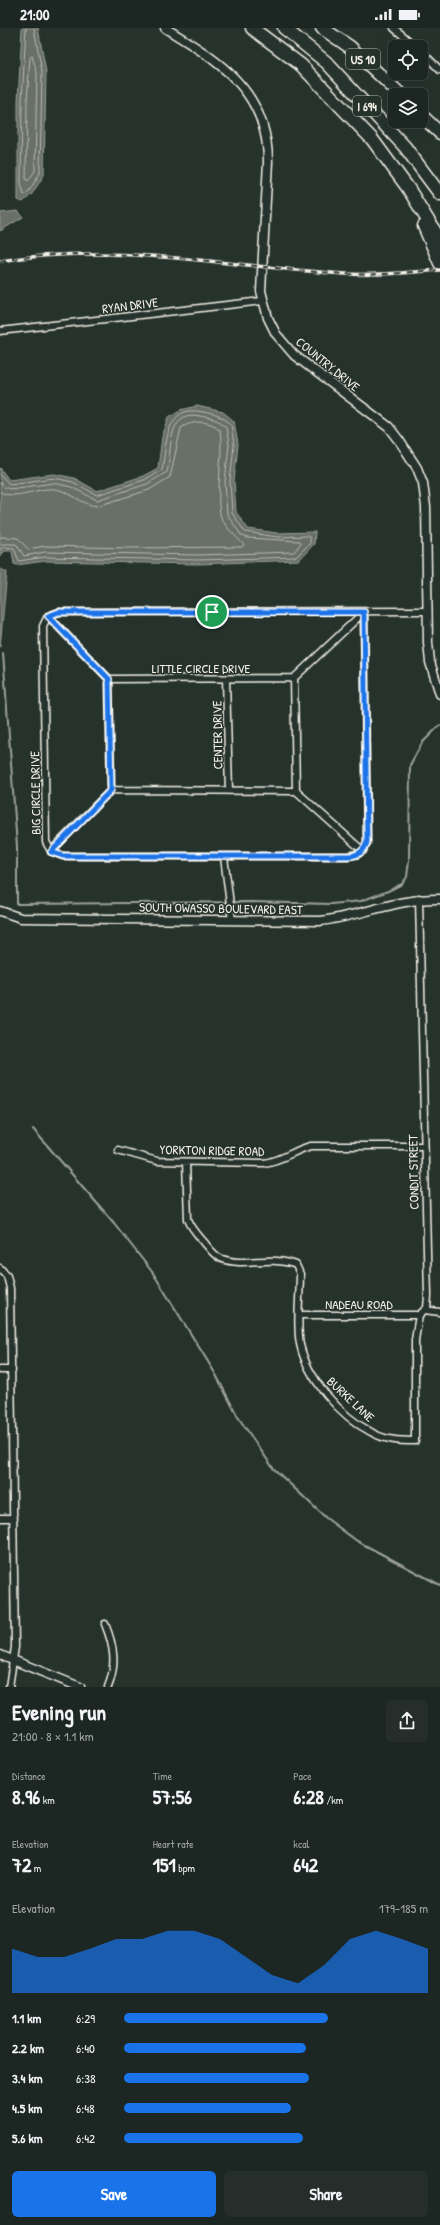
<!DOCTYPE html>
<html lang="en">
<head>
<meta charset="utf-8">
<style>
  body { margin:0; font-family:"Patrick Hand",sans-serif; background:#252e2a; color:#f1f3f6; height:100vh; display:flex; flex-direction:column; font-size:15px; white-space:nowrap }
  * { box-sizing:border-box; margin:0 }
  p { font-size:13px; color:#a0a5a5 }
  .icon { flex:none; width:22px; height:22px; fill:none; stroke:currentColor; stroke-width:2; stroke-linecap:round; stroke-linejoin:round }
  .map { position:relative; height:1659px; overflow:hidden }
  .panel { display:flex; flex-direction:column; background:#1c2622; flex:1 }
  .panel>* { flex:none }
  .controls { position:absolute; left:388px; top:12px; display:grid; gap:8px }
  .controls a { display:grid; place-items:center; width:40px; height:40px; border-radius:6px; background:#1c2622; box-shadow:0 4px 16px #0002,0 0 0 1px #3a4340; font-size:20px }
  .pin { position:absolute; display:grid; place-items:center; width:34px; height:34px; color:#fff; margin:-17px; border:2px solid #fff; border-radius:50%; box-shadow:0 1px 4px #0007 }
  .round { display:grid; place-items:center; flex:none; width:42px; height:42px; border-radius:6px; background:#252e2a }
  .headline { display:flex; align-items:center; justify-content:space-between; height:68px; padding:0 12px }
  h1 { font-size:22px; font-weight:700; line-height:30px }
  .metrics { display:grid; grid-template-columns:repeat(3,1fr); gap:6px; height:68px; padding:4px 12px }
  .metrics div { display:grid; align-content:center }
  .metrics b { font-size:20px; font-weight:700 }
  .metrics small { font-size:11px; font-weight:400 }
  .metrics p { font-size:11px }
  .chart { height:112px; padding:8px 12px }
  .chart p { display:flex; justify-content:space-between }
  .chart svg { width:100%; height:72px; margin-top:4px; fill:#1a73e8; opacity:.7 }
  .action { display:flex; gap:8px; margin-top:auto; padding:8px 12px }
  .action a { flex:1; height:46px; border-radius:6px; background:#1a73e8; color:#fff; font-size:16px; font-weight:700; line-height:46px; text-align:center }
  .action a+a { background:#252e2a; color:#f1f3f6 }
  ul { padding:0 12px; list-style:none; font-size:13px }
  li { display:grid; grid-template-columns:64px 48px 1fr; align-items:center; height:30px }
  li i { height:10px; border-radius:5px; background:#1a73e8 }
  .status { display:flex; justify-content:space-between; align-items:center; height:28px; padding:0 20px; background:#1c2622; direction:ltr }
  .status svg { height:11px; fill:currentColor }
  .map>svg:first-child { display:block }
  .water { fill:#676f68; stroke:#9fa39b }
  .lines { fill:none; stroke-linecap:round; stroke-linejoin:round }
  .shore { stroke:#bcbdb5; stroke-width:1 }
  .stream { stroke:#9fa39b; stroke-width:2 }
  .minor-casing { stroke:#f4f1e8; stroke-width:9 }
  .tertiary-casing { stroke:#f4f1e8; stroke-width:11 }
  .motorway-casing { stroke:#f4f1e8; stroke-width:15 }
  .minor { stroke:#26332d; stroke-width:6 }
  .tertiary { stroke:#26332d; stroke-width:8 }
  .motorway { stroke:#26332d; stroke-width:12 }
  .rail-casing { stroke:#f4f1e8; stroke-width:3.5 }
  .rail { stroke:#26332d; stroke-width:2; stroke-dasharray:6; stroke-linecap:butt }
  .route-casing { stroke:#fff; stroke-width:8 }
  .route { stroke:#1a73e8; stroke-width:5 }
  .labels { text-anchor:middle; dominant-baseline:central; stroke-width:3; stroke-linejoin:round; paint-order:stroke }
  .shield { fill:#26332d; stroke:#b6b8b0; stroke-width:1 }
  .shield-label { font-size:12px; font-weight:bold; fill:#f4f1e8 }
  .street-label { font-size:13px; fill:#f4f1e8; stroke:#26332d }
</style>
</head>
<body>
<div class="status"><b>21:00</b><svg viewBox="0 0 49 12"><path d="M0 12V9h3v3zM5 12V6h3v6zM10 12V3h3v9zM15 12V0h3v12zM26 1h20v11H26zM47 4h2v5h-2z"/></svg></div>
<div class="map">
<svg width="440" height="1659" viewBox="0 0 440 1659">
  <rect width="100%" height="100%" fill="#26332d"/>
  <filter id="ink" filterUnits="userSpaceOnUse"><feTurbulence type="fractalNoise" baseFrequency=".025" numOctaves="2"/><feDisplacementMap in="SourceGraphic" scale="8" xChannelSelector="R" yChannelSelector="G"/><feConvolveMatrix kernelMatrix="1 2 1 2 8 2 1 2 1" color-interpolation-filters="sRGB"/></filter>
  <g filter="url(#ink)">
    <!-- water -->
    <path class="water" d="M22,0H38L46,44L44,147L32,166L23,174L18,172V73Z
      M18,183L23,189L0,203V185Z
      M197,378L223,384L234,393L238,417L234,453L236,484L248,501L277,505L315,504L314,516L299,532L198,536L45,533L17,537L14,536L12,523H5L0,528V440L9,452L54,446L74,450L97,463L143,448L158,440L162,409L169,389L181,382Z
      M0,541L7,544L0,619Z"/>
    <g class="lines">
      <!-- shore -->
      <path class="shore" d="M26,0L22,73L21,155L24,167L29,163L40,145L42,44L34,0
        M32,28L37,45L35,143L28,153L26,151L27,73L30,30Z
        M0,446L9,456L54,450L73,454L97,467L144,452L162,442C167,418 164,375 203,384C214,386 222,388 231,396L234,417L230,453L232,485L245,504L277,509L308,508L310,510V515L296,529L198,532L45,529L19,533L14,520L4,519L0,522
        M0,455L4,459L10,461L54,455L71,459L97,472L147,456L167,444C172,425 166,380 200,388C210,390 219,391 226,399L229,417L225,453L227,486L241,507L247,510L300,513L301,515L294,524L198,527L45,524L24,528L16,516H0
        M0,464C15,473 38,459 55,461C70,463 82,477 97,478L149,462L170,449L181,400C192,392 211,392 220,402C224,424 214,475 222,492C228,502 237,509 244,517L242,519L127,520L45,518L28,521L18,510L0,509"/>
      <!-- stream -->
      <path class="stream" d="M3,625L17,818V876L252,874L331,876L361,873L388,863L402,856L407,849L409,832L410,737L422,715L440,697
        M33,1101L114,1195L153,1245L215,1345L238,1389L273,1440L326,1490L357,1513L440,1557"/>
      <defs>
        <path id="minor" d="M394,0L416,19
          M421,23L440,42
          M0,303L262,273
          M364,584L367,815L358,826L348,828H63L51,823L46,814L43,598L48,588L59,584L428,583
          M48,588L109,651L111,762L51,823
          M294,650L296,763
          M109,651L294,650L364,584
          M226,651L229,763
          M111,762L296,763L363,823
          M224,829L232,892
          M118,1122L157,1133L264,1135C282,1133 294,1122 311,1118H423
          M186,1134L188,1191C191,1200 197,1206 204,1214C209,1220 214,1228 222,1231C244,1239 273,1227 296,1237L300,1246C300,1267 296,1295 300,1316C307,1350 340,1388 371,1404C384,1412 399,1413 415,1413V1312L419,1287L427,1280L428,1268L419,870
          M0,1240L7,1248L10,1260L15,1619L9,1659
          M424,1282L440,1284
          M300,1287H419
          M0,1342H12
          M0,1490H14
          M105,1596C114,1618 117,1637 108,1659"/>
        <path id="tertiary" d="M165,0C219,33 268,63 268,134L261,263L268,290L276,306L294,327L389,399L399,412L417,440L423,455L426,479L428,615L430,634L440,666
          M0,883L21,890L320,893C361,888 398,870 440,871
          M0,1627L80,1659"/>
        <path id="motorway" d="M252,0L301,37L372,111L408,160L440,212
          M284,0L326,34L405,119L440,166
          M322,0L350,19L401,67
          M421,87L440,105
          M424,198L440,235"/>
      </defs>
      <!-- minor casing -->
      <use href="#minor" class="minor-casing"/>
      <!-- tertiary casing -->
      <use href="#tertiary" class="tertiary-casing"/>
      <!-- motorway casing -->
      <use href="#motorway" class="motorway-casing"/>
      <!-- minor -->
      <use href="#minor" class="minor"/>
      <!-- tertiary -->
      <use href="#tertiary" class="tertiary"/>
      <!-- motorway -->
      <use href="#motorway" class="motorway"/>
      <defs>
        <path id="rail" d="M0,233C116,214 230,239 346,246C377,248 409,244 440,242"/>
      </defs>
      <!-- rail casing -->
      <use href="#rail" class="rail-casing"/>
      <!-- rail -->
      <use href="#rail" class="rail"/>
    </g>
  </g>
  <g class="lines" filter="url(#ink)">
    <defs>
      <path id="route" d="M59,584H364L367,814C364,824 357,828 348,828H63L51,824L111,762L109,651L48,588Z"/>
    </defs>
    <!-- route casing -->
    <use href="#route" class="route-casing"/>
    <!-- route -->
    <use href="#route" class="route"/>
  </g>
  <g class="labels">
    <!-- shield labels -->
    <g class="shield">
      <rect x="346" y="21" width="34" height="20" rx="3"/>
      <rect x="353" y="68" width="28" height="20" rx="3"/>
    </g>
    <g class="shield-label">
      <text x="363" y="31">US 10</text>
      <text x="367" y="78">I 694</text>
    </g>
    <!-- street labels -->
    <g class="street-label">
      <text transform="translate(130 277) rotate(-7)">RYAN DRIVE</text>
      <text transform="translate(328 336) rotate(39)">COUNTRY DRIVE</text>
      <text x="201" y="640">LITTLE CIRCLE DRIVE</text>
      <text transform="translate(217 707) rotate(-91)">CENTER DRIVE</text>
      <text transform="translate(35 765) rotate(-91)">BIG CIRCLE DRIVE</text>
      <text transform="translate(221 880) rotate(1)">SOUTH OWASSO BOULEVARD EAST</text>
      <text transform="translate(212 1122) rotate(1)">YORKTON RIDGE ROAD</text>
      <text transform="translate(413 1144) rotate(-91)">CONDIT STREET</text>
      <text x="359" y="1276">NADEAU ROAD</text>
      <text transform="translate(351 1371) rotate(43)">BURKE LANE</text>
    </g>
  </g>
</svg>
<div class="controls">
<a><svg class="icon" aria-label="locate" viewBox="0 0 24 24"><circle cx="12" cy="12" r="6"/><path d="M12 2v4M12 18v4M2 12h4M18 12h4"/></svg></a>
<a><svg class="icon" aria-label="layers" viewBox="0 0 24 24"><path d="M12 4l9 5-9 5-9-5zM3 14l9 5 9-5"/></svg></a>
</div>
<div class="pin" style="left:212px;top:584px;background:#1e9e55"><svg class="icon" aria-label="arrive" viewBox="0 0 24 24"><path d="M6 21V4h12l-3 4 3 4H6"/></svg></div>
</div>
<section class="panel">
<div class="headline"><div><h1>Evening run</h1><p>21:00 · 8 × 1.1 km</p></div><a class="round"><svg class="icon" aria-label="share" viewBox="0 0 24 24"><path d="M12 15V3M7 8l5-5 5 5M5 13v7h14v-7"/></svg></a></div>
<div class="metrics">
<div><p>Distance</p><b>8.96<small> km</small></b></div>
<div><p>Time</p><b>57:56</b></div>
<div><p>Pace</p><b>6:28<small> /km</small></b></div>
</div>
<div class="metrics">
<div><p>Elevation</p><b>72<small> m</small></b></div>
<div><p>Heart rate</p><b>151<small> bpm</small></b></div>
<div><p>kcal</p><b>642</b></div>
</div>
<div class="chart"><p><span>Elevation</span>179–185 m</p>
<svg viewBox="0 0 160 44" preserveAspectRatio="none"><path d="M0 44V17L10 22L20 22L30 17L40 11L50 11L60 6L70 6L80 11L90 22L100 33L110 38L120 27L130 11L140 6L150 11L160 17V44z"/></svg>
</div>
<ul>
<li><b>1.1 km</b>6:29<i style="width:67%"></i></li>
<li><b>2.2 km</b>6:40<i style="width:60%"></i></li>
<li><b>3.4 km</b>6:38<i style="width:61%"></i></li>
<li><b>4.5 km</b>6:48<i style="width:55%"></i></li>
<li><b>5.6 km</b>6:42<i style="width:59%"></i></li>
</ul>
<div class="action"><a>Save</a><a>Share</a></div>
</section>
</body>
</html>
